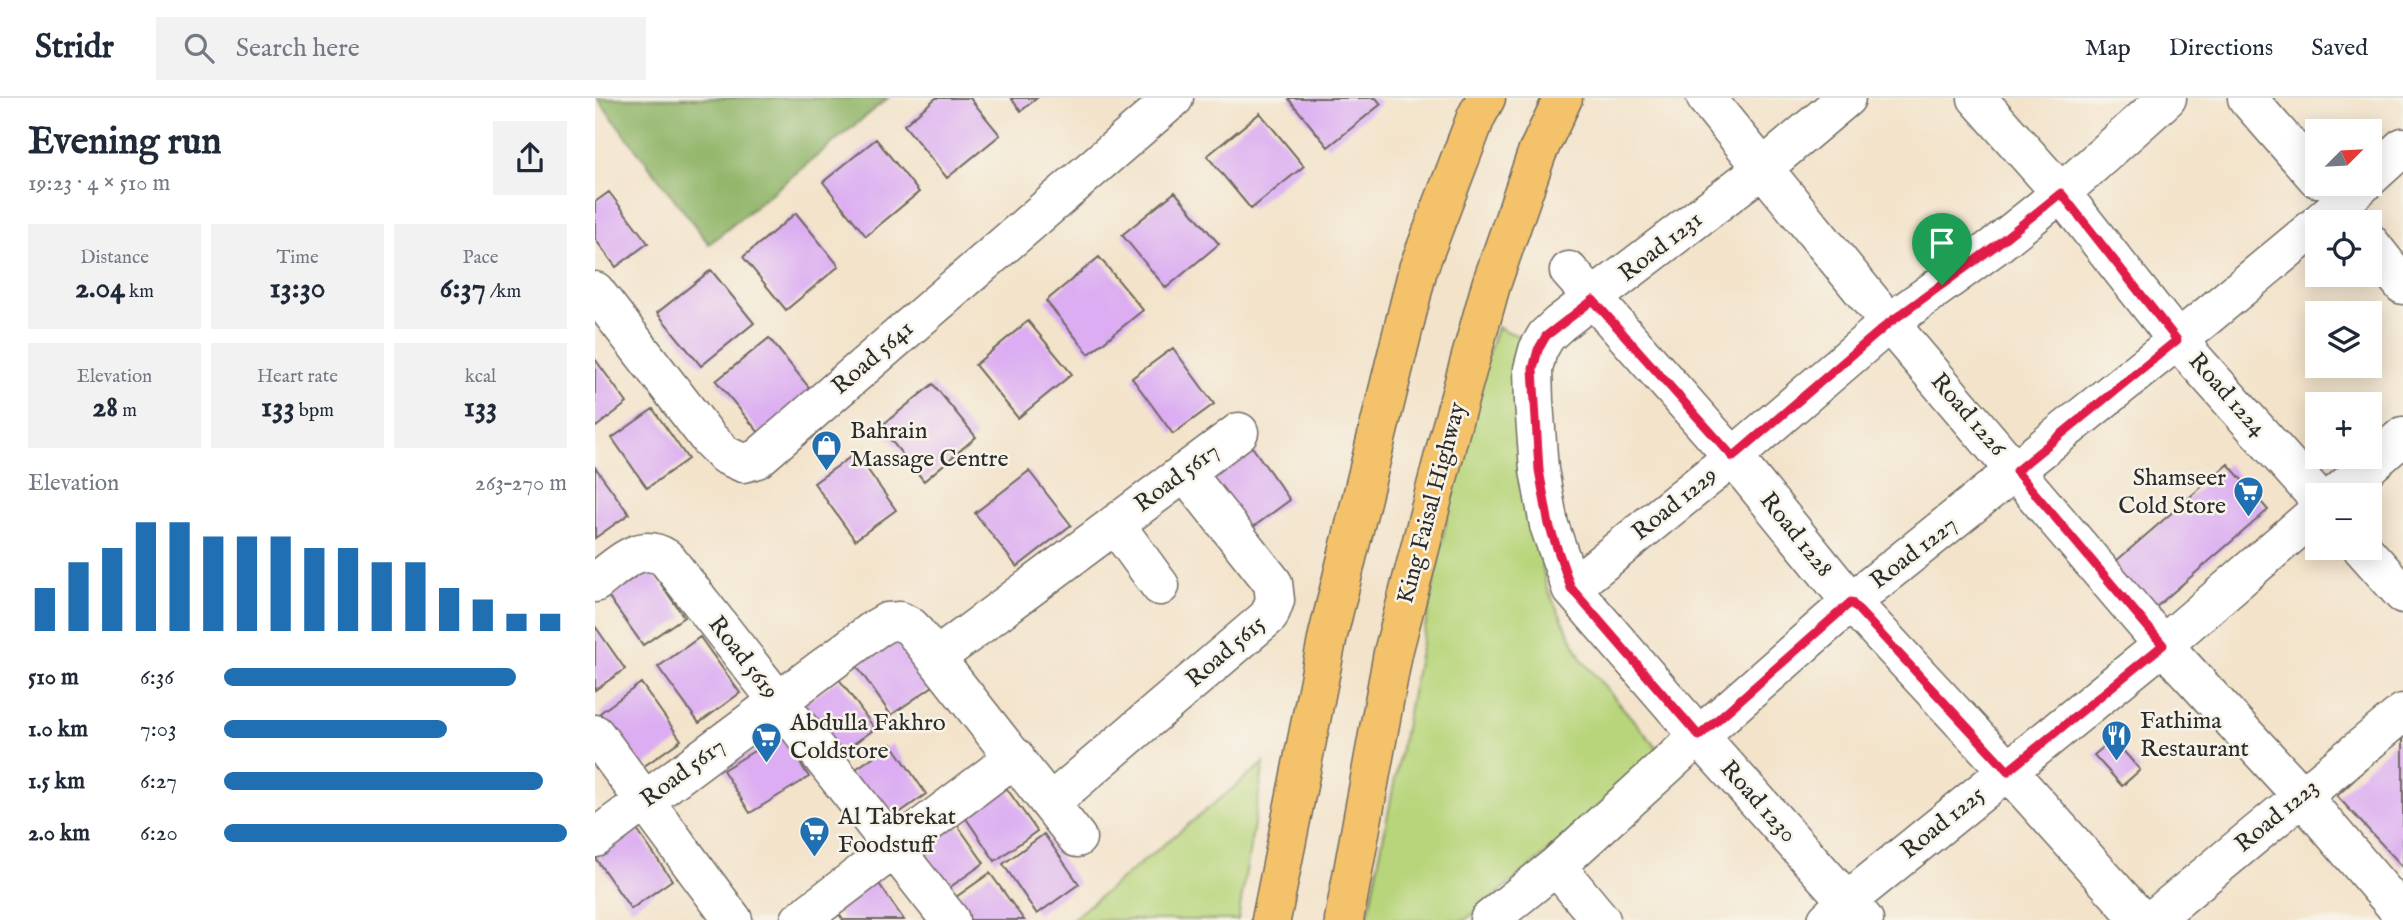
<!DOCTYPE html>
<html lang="en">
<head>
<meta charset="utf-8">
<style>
  body { margin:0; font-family:"IM FELL English",serif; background:#f2f2f3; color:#1f2937; height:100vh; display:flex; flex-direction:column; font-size:26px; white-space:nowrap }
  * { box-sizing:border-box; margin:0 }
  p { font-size:23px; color:#747a83 }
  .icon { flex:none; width:38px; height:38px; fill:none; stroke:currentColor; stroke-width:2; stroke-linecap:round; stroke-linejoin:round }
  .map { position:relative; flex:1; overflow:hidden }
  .details { display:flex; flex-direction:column; background:#fff; width:595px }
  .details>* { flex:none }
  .needle { width:46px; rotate:66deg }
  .fabs { position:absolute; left:1710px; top:21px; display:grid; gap:14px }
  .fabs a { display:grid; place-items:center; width:77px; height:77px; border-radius:0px; background:#fff; box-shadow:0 4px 18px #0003; font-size:35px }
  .pin { position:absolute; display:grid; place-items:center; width:60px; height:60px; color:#fff; margin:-72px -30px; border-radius:50% 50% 50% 0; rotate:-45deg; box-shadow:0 0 7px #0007 }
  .pin .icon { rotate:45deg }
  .round { display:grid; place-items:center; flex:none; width:74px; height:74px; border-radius:0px; background:#f2f2f3 }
  .headline { display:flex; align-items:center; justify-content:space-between; height:119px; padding:0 28px }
  h1 { font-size:38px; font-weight:800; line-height:52px }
  .stats { display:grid; grid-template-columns:repeat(3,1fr); gap:10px; height:119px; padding:7px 28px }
  .stats div { display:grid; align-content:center; border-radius:0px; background:#f2f2f3; text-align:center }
  .stats b { font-size:30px; font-weight:800 }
  .stats small { font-size:19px; font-weight:400 }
  .stats p { font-size:19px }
  .chart { height:196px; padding:14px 28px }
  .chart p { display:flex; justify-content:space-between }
  .chart svg { width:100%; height:126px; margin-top:7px; stroke:#1f6fb2; stroke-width:6 }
  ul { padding:0 28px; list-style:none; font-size:23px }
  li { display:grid; grid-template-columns:112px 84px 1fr; align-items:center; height:52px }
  li i { height:18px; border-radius:9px; background:#1f6fb2 }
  header { display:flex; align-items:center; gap:42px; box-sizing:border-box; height:98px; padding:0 35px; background:#fff; border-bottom:2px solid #e0e1e3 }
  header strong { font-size:33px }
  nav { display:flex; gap:38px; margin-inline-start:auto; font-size:24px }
  .search { width:490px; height:63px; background:#f2f2f3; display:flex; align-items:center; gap:18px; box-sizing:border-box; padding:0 24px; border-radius:0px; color:#747a83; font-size:26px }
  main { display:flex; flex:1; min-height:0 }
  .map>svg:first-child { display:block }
  .green { fill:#b8d57b; stroke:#728053; stroke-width:2 }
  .forest { fill:#92b66b; stroke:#5e704b; stroke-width:2 }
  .building { fill:#dcadf2 }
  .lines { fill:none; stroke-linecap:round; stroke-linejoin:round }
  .minor-casing { stroke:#716b63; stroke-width:41 }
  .major-casing { stroke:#716b63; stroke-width:41 }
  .minor { stroke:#fff; stroke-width:38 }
  .major { stroke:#f3c26a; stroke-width:38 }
  .route-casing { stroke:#fff; stroke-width:14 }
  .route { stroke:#e11d48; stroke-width:9 }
  .labels { text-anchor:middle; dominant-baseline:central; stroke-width:5; stroke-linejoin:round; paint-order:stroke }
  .street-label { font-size:24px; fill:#2b2b2b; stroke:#f7f3e8 }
  .poi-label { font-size:24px; fill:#2b2b2b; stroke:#f7f3e8; text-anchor:start }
</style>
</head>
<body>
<header>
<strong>Stridr</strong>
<div class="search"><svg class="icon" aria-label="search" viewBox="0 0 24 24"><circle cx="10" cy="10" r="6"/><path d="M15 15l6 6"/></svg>Search here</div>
<nav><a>Map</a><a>Directions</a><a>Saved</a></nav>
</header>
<main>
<section class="details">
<div class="headline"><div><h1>Evening run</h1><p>19:23 · 4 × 510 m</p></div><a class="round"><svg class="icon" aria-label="share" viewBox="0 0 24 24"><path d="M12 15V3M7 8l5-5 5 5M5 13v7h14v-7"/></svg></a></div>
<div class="stats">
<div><p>Distance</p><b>2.04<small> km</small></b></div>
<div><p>Time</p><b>13:30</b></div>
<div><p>Pace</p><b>6:37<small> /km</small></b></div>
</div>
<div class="stats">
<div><p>Elevation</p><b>28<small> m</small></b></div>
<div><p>Heart rate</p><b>133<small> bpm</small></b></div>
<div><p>kcal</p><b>133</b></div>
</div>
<div class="chart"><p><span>Elevation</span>263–270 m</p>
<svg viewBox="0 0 160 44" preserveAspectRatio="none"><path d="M5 44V29M15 44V20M25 44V15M35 44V6M45 44V6M55 44V11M65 44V11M75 44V11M85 44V15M95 44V15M105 44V20M115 44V20M125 44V29M135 44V33M145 44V38M155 44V38"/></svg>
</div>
<ul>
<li><b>510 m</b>6:36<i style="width:85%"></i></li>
<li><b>1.0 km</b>7:03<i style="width:65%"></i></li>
<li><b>1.5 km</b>6:27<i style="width:93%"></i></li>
<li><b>2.0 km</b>6:20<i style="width:100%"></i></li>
</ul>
</section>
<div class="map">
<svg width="1808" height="822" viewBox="0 0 1808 822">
  <rect width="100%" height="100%" fill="#f7f3e8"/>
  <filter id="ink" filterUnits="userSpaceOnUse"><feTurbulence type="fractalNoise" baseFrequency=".0143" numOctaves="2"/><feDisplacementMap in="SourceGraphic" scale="14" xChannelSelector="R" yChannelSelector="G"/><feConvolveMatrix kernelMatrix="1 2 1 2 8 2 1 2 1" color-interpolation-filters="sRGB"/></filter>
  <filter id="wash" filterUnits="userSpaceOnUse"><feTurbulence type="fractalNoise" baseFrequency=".00686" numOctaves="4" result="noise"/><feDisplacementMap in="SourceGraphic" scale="28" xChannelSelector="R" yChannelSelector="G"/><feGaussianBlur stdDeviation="1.57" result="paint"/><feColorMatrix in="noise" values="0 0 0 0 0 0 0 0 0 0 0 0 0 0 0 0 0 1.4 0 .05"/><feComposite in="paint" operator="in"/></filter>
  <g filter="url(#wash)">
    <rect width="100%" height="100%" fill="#f3e3ca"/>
    <!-- green -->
    <path class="green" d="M902,229L935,243V397L951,488L987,562L1070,659L870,822H772L870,327Z
      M669,665L643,822H476Z"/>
    <!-- forest -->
    <path class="forest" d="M2,0H293L114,146Z"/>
    <g id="blocks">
      <!-- building -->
      <path class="building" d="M341,0H375L405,37L352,80L309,27Z
        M416,0H442L426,13Z
        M693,0H781L786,6L733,49Z
        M665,15L709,68L656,111L612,58Z
        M281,41L324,94L271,138L228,84Z
        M14,94L53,145L21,169L0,141V104Z
        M580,94L624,146L571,190L527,137Z
        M201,115L244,168L191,212L148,159Z
        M504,159L548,212L494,256L451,203Z
        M116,172L159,225L106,268L62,215Z
        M433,223L477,276L423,320L380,267Z
        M174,240L217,293L165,336L121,283Z
        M578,250L619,306L578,336L537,280Z
        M0,261L32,305L1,329L0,327Z
        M338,286L381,339L329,383L285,329Z
        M58,311L93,361L52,390L17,340Z
        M655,346L695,402L654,432L614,376Z
        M261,355L301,412L260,442L219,385Z
        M1633,366L1673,412L1553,516L1513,470Z
        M0,369L34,416L0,440Z
        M434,373L476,427L422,469L380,415Z
        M54,469L89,519L48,547L13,498Z
        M0,528L30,571L0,592Z
        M302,538L338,588L296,617L261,567Z
        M105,539L145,595L104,625L63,569Z
        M244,581L280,631L238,660L203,610Z
        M46,585L86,642L45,671L5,615Z
        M187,636L214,679L155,715L128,672Z
        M1808,636V769L1742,698Z
        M1518,641L1545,672L1527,688L1499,657Z
        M297,646L331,696L290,725L255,675Z
        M407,684L442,733L400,763L366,713Z
        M354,715L389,765L348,794L313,744Z
        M42,732L77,782L36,811L1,761Z
        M449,736L484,786L442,816L408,766Z
        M395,775L429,822H367L354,804Z
        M278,777L309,822H248L237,806Z"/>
    </g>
  </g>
  <g filter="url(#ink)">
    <use href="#blocks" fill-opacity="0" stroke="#716b63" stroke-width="2"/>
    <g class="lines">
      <defs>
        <path id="minor" d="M1111,0L1294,225L1568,547L1706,697L1808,817
          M1251,0L1168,70L964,226L951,238L943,252L938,271L939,304L944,372L954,427L976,490L1104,638L1269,822
          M1382,0L1466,95L1582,242L1722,399
          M1652,0L1722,80
          M1774,80L1808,49
          M1725,124L1768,86
          M1774,144L1808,187
          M974,173L1138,359L1256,504L1413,673L1546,822
          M0,193L114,341L130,357L148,365L162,361L579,0
          M1741,397L1808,338
          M520,426L565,488
          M1767,450L1808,496
          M0,485C21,469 44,442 71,460L355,822
          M976,490L1138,359L1294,225L1400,148L1466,95L1572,0
          M342,559L644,334
          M0,636L138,822
          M455,705L674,518L680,502L678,485L590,374
          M0,740L280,531L292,524L305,523L316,529L482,740
          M961,768L1006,822
          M205,822L420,659
          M894,822L961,768L1104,638L1256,504L1610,220L1722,127
          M1232,822L1252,803L1568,547L1722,414
          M1557,822L1808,615"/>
        <path id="major" d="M676,822L733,537L823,171L881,19L891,0
          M749,822L798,555L855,334L896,187L942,55L968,0"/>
      </defs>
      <!-- minor casing -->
      <use href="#minor" class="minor-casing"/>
      <!-- major casing -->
      <use href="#major" class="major-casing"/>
      <!-- minor -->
      <use href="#minor" class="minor"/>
      <!-- major -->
      <use href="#major" class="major"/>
    </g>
  </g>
  <g class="lines" filter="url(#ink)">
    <defs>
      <path id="route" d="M1466,95L1582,242L1421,373L1568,547L1413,673L1256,504L1104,638L976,490L954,427L944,372L938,271L943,252L951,238L998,202L1138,359L1294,225L1400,148Z"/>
    </defs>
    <!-- route casing -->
    <use href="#route" class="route-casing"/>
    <!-- route -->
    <use href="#route" class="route"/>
  </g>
  <!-- icons -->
  <defs>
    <symbol id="shop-pin" viewBox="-11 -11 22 30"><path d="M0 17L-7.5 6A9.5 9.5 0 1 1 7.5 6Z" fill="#1f6fb2" stroke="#f7f3e8"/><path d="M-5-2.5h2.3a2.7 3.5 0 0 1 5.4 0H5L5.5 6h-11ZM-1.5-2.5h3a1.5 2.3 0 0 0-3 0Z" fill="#fff"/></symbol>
    <symbol id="supermarket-pin" viewBox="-11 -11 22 30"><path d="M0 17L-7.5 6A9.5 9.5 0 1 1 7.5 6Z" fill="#1f6fb2" stroke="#f7f3e8"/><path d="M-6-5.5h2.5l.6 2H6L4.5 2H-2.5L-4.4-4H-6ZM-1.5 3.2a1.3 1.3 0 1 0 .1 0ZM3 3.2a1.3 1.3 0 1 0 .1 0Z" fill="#fff"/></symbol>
    <symbol id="restaurant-pin" viewBox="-11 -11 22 30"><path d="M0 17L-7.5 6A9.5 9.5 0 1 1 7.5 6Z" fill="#1f6fb2" stroke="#f7f3e8"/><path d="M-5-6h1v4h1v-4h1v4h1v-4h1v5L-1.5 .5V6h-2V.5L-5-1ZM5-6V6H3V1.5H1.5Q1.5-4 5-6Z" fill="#fff"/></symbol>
  </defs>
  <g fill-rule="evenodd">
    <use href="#shop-pin" x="214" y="330" width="35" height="47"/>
    <use href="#supermarket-pin" x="1636" y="376" width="35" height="47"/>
    <use href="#restaurant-pin" x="1504" y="620" width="35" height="47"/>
    <use href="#supermarket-pin" x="154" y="622" width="35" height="47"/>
    <use href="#supermarket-pin" x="202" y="716" width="35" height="47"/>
  </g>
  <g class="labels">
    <!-- street labels -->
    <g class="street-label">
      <text transform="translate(1066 149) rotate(-38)">Road 1231</text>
      <text transform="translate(278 260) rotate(-41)">Road 5641</text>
      <text transform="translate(1632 297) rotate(48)">Road 1224</text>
      <text transform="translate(1373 317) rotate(49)">Road 1226</text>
      <text transform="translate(582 380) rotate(-37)">Road 5617</text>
      <text transform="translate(837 405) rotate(-75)">King Faisal Highway</text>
      <text transform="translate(1080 406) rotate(-39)">Road 1229</text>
      <text transform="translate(1201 437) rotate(51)">Road 1228</text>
      <text transform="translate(1319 455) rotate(-38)">Road 1227</text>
      <text transform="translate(631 554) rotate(-41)">Road 5615</text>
      <text transform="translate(148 560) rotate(52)">Road 5619</text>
      <text transform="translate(88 675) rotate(-37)">Road 5617</text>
      <text transform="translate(1163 704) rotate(48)">Road 1230</text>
      <text transform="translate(1682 718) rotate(-40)">Road 1223</text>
      <text transform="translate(1348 725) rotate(-39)">Road 1225</text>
    </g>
    <!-- poi labels -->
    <g class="poi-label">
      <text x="255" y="333">Bahrain<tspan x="255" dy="28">Massage Centre</tspan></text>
      <text x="1631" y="380" text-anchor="end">Shamseer<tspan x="1631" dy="28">Cold Store</tspan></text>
      <text x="1545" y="623">Fathima<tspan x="1545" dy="28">Restaurant</tspan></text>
      <text x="195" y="625">Abdulla Fakhro<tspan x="195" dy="28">Coldstore</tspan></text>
      <text x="243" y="719">Al Tabrekat<tspan x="243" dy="28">Foodstuff</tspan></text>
    </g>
  </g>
</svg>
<div class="fabs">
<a><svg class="needle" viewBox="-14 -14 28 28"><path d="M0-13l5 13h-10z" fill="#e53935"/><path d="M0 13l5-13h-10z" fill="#747a83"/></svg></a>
<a><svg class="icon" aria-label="locate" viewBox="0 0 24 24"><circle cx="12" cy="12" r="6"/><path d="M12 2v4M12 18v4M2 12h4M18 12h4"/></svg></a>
<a><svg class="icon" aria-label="layers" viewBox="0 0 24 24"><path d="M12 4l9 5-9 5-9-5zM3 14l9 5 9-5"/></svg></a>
<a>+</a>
<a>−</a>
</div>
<div class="pin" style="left:1347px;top:187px;background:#1e9e55"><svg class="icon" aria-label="arrive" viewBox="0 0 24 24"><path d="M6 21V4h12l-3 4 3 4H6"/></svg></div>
</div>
</main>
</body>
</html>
